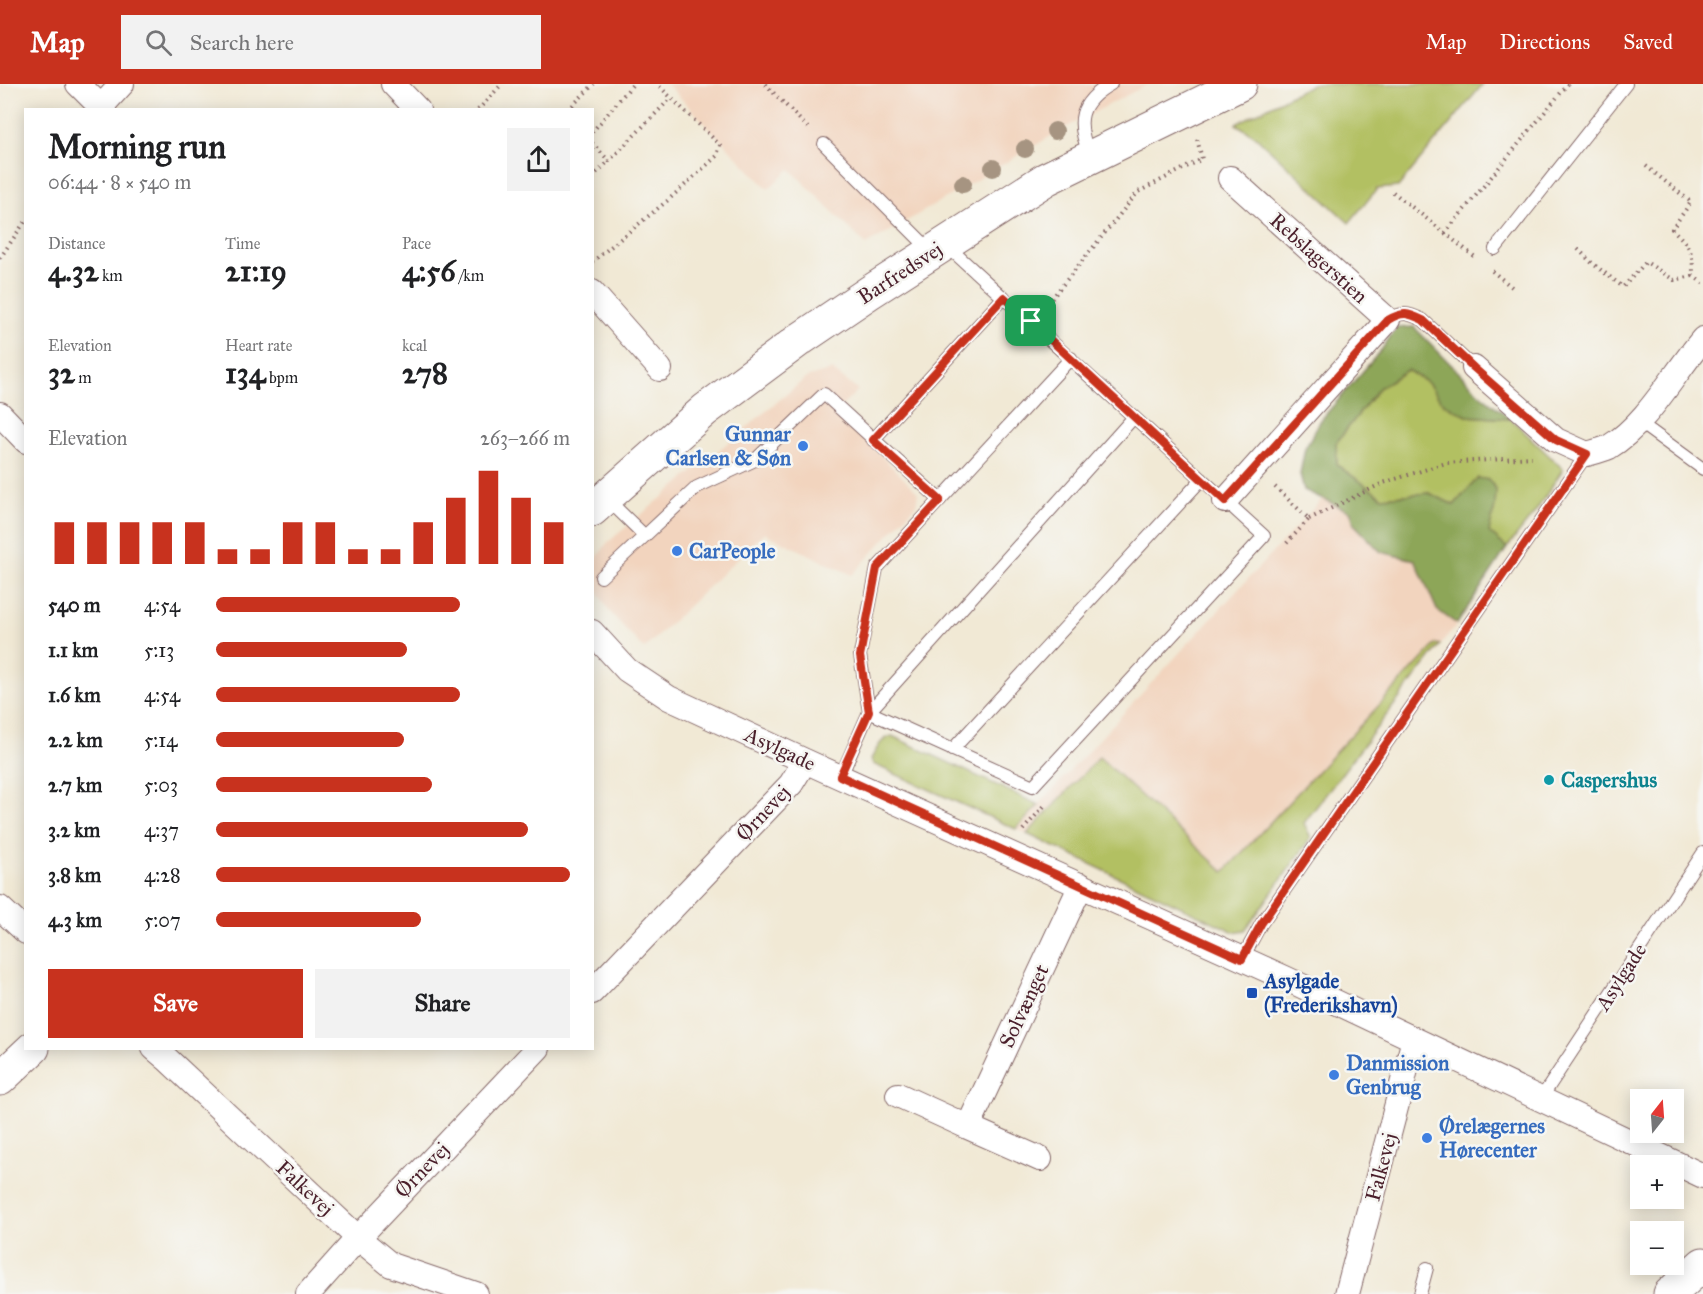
<!DOCTYPE html>
<html lang="en">
<head>
<meta charset="utf-8">
<style>
  body { margin:0; font-family:"IM FELL Great Primer",serif; background:#f2f2f2; color:#202124; height:100vh; display:flex; flex-direction:column; font-size:22px; white-space:nowrap }
  * { box-sizing:border-box; margin:0 }
  p { font-size:20px; color:#757577 }
  .icon { flex:none; width:33px; height:33px; fill:none; stroke:currentColor; stroke-width:2; stroke-linecap:round; stroke-linejoin:round }
  .map { position:relative; flex:1; overflow:hidden }
  .side { position:absolute; left:24px; top:24px; width:570px; height:942px; display:flex; flex-direction:column; background:#fff; border-radius:0px; box-shadow:0 3px 15px #0003 }
  .side>* { flex:none }
  .needle { width:39px; rotate:17deg }
  .fabs { position:absolute; left:1630px; top:1005px; display:grid; gap:12px }
  .fabs a { display:grid; place-items:center; width:54px; height:54px; border-radius:0px; background:#fff; box-shadow:0 3px 15px #0003; font-size:30px }
  .pin { position:absolute; display:grid; place-items:center; width:51px; height:51px; color:#fff; margin:-26px; border-radius:12px; box-shadow:0 3px 9px #0006 }
  .round { display:grid; place-items:center; flex:none; width:63px; height:63px; border-radius:0px; background:#f2f2f2 }
  .headline { display:flex; align-items:center; justify-content:space-between; height:102px; padding:0 24px }
  h1 { font-size:33px; font-weight:700; line-height:45px }
  .stats { display:grid; grid-template-columns:repeat(3,1fr); gap:9px; height:102px; padding:6px 24px }
  .stats div { display:grid; align-content:center }
  .stats b { font-size:30px; font-weight:700 }
  .stats small { font-size:16px; font-weight:400 }
  .stats p { font-size:16px }
  .chart { height:168px; padding:12px 24px }
  .chart p { display:flex; justify-content:space-between }
  .chart svg { width:100%; height:108px; margin-top:6px; stroke:#c8321e; stroke-width:6 }
  .primary-button { display:flex; gap:12px; margin-top:auto; padding:12px 24px }
  .primary-button a { flex:1; height:69px; border-radius:0px; background:#c8321e; color:#fff; font-size:24px; font-weight:700; line-height:69px; text-align:center }
  .primary-button a+a { background:#f2f2f2; color:#202124 }
  ul { padding:0 24px; list-style:none; font-size:20px }
  li { display:grid; grid-template-columns:96px 72px 1fr; align-items:center; height:45px }
  li i { height:15px; border-radius:8px; background:#c8321e }
  header { display:flex; align-items:center; gap:36px; box-sizing:border-box; height:84px; padding:0 30px; background:#c8321e; color:#fff }
  header strong { font-size:28px }
  nav { display:flex; gap:33px; margin-inline-start:auto; font-size:21px }
  .search { width:420px; height:54px; background:#f2f2f2; display:flex; align-items:center; gap:15px; box-sizing:border-box; padding:0 21px; border-radius:0px; color:#757577; font-size:22px }
  .map>svg:first-child { display:block }
  .built { fill:#f2d4be }
  .green { fill:#b2c062; stroke:#7e7046; stroke-width:1.5 }
  .forest { fill:#8da658; stroke:#6c6242; stroke-width:1.5 }
  .lines { fill:none; stroke-linecap:round; stroke-linejoin:round }
  .lane-casing { stroke:#846666; stroke-width:14 }
  .street-casing { stroke:#846666; stroke-width:26 }
  .secondary-casing { stroke:#846666; stroke-width:35 }
  .path { stroke:#846666; stroke-width:4; stroke-dasharray:1.5 4.5; stroke-linecap:butt }
  .lane { stroke:#fff; stroke-width:12 }
  .street { stroke:#fff; stroke-width:24 }
  .secondary { stroke:#fff; stroke-width:33 }
  .tree { fill:#a69481 }
  .route-casing { stroke:#fff; stroke-width:12 }
  .route { stroke:#c8321e; stroke-width:8 }
  .shop-dot { fill:#3f7fe0; stroke:#f6f6f2; stroke-width:2 }
  .culture-dot { fill:#0f9aa8; stroke:#f6f6f2; stroke-width:2 }
  .transit-dot { fill:#1a4fb4; stroke:#f6f6f2; stroke-width:2 }
  .labels { text-anchor:middle; dominant-baseline:central; stroke-width:5; stroke-linejoin:round; paint-order:stroke }
  .street-label { font-size:21px; fill:#4a1f2b; stroke:#f6f6f2 }
  .shop-label { font-size:21px; font-weight:bold; fill:#366cbe; stroke:#f6f6f2; text-anchor:start }
  .culture-label { font-size:21px; font-weight:bold; fill:#0d838f; stroke:#f6f6f2; text-anchor:start }
  .transit-label { font-size:21px; font-weight:bold; fill:#164399; stroke:#f6f6f2; text-anchor:start }
</style>
</head>
<body>
<header>
<strong>Map</strong>
<div class="search"><svg class="icon" aria-label="search" viewBox="0 0 24 24"><circle cx="10" cy="10" r="6"/><path d="M15 15l6 6"/></svg>Search here</div>
<nav><a>Map</a><a>Directions</a><a>Saved</a></nav>
</header>
<div class="map">
<svg width="1703" height="1210" viewBox="0 0 1703 1210">
  <rect width="100%" height="100%" fill="#f6f6f2"/>
  <filter id="ink" filterUnits="userSpaceOnUse"><feTurbulence type="fractalNoise" baseFrequency=".0167" numOctaves="2"/><feDisplacementMap in="SourceGraphic" scale="12" xChannelSelector="R" yChannelSelector="G"/><feConvolveMatrix kernelMatrix="1 2 1 2 8 2 1 2 1" color-interpolation-filters="sRGB"/></filter>
  <filter id="wash" filterUnits="userSpaceOnUse"><feTurbulence type="fractalNoise" baseFrequency=".008" numOctaves="4" result="noise"/><feDisplacementMap in="SourceGraphic" scale="24" xChannelSelector="R" yChannelSelector="G"/><feGaussianBlur stdDeviation="1.35" result="paint"/><feColorMatrix in="noise" values="0 0 0 0 0 0 0 0 0 0 0 0 0 0 0 0 0 1.4 0 .05"/><feComposite in="paint" operator="in"/></filter>
  <g filter="url(#wash)">
    <rect width="100%" height="100%" fill="#f1e9d5"/>
    <!-- built -->
    <path class="built" d="M667,0H1148L1063,45L866,161L790,85L768,105Z
      M832,286L858,306L837,327L918,409L916,421L852,491L764,449L644,565L609,527L594,502L592,484L595,477L607,459L806,294Z
      M1323,414L1351,428L1381,467L1415,476L1437,526L1457,540L1304,739L1311,754L1245,846L1234,848L1016,745Z"/>
    <!-- green -->
    <path class="green" d="M1312,0H1483L1398,103L1377,105L1349,139L1254,51L1236,40Z
      M1407,286L1427,298L1444,320L1467,332L1511,335L1563,385L1536,427L1507,464L1488,448L1495,422L1478,394L1454,421L1429,409L1382,413L1337,381L1336,359L1379,304Z
      M1436,560L1440,561L1304,739L1311,754L1245,846L1234,848L1027,750L1099,673L1224,788Z
      M892,652L1039,721L1016,745L873,680L871,675C877,665 880,655 892,652Z"/>
    <!-- forest -->
    <path class="forest" d="M1414,243L1481,311L1511,335L1467,332L1444,320L1427,298L1407,286L1379,304L1336,359L1337,381L1382,413L1429,409L1454,421L1478,394L1489,396L1496,405L1495,422L1489,448L1507,464L1457,540L1437,526L1415,476L1381,468L1354,440L1351,428L1304,406L1300,390L1305,364L1321,336L1382,265L1396,244Z"/>
  </g>
  <g filter="url(#ink)">
    <g class="lines">
      <defs>
        <path id="lane" d="M824,60L931,167
          M1090,71C1075,38 1079,18 1111,0
          M946,161L1264,452L1033,702L869,628L860,571L877,484L1071,274
          M1495,165L1626,0
          M1388,236C1402,227 1408,229 1423,236L1474,284
          M1640,339L1703,385
          M873,356L1004,213
          M607,415L645,452
          M601,493L697,403L755,376L824,310L940,416
          M952,666L1202,395
          M841,692L869,628L1134,333
          M1242,875L1261,840L1587,370
          M1540,1016L1703,769
          M1420,1210L1427,1184"/>
        <path id="street" d="M78,0L104,26
          M393,0L418,26
          M101,23L122,0
          M592,208L660,285
          M1474,284L1556,356L1587,370C1594,368 1602,366 1609,363C1647,340 1674,289 1703,255
          M0,330L26,357
          M1225,417L1388,236L1230,94
          M592,548L627,586L669,614L805,677L1285,894L1703,1092
          M0,824L26,848
          M592,908L791,700L805,677
          M154,964L167,975L358,1154L391,1181L476,1210
          M898,1011L968,1043L1081,801
          M968,1043L1040,1075
          M308,1210L358,1154L538,964
          M1347,1210L1414,955"/>
        <path id="secondary" d="M592,426L705,326L799,256L870,208L1046,95L1240,0
          M0,995L33,964
          M1670,1210L1703,1180"/>
      </defs>
      <!-- lane casing -->
      <use href="#lane" class="lane-casing"/>
      <!-- street casing -->
      <use href="#street" class="street-casing"/>
      <!-- secondary casing -->
      <use href="#secondary" class="secondary-casing"/>
      <!-- path -->
      <path class="path" d="M765,0L811,47
        M478,26L502,0
        M568,26L594,0
        M592,48L633,0
        M592,59L609,77L671,14
        M1646,82L1691,118L1672,145C1691,163 1693,167 1693,192L1703,199
        M592,93L609,77
        M1393,108L1475,173
        M1445,149L1568,0
        M1578,165L1592,179L1623,203L1646,178L1674,196L1693,192
        M0,174L26,136
        M592,178L667,117L717,72L720,61L657,0
        M1492,187L1513,204
        M1044,224L1138,108L1202,75L1197,55
        M1275,403L1309,435L1285,461
        M1309,435L1383,399L1446,379L1532,373
        M1023,746L1046,720"/>
      <!-- lane -->
      <use href="#lane" class="lane"/>
      <!-- street -->
      <use href="#street" class="street"/>
      <!-- secondary -->
      <use href="#secondary" class="secondary"/>
    </g>
    <!-- trees -->
    <g class="tree">
      <circle cx="1055" cy="47" r="9"/>
      <circle cx="1025" cy="65" r="9"/>
      <circle cx="993" cy="84" r="9"/>
      <circle cx="963" cy="100" r="9"/>
    </g>
  </g>
  <g class="lines" filter="url(#ink)">
    <defs>
      <path id="route" d="M1004,213L1225,417L1388,236C1403,227 1408,229 1423,236L1474,284L1556,356L1587,370L1261,840L1242,875L840,692L869,628L860,572L877,484L940,416L873,356Z"/>
    </defs>
    <!-- route casing -->
    <use href="#route" class="route-casing"/>
    <!-- route -->
    <use href="#route" class="route"/>
  </g>
  <!-- markers -->
  <g class="shop-dot">
    <circle cx="803" cy="362" r="6"/>
    <circle cx="677" cy="467" r="6"/>
    <circle cx="1334" cy="991" r="6"/>
    <circle cx="1427" cy="1054" r="6"/>
  </g>
  <circle class="culture-dot" cx="1549" cy="696" r="6"/>
  <rect class="transit-dot" x="1246" y="903" width="12" height="12" rx="3"/>
  <g class="labels">
    <!-- street labels -->
    <g class="street-label">
      <text transform="translate(1319 174) rotate(42)">Rebslagerstien</text>
      <text transform="translate(900 189) rotate(-33)">Barfredsvej</text>
      <text transform="translate(780 665) rotate(25)">Asylgade</text>
      <text transform="translate(763 729) rotate(-47)">Ørnevej</text>
      <text transform="translate(1621 893) rotate(-57)">Asylgade</text>
      <text transform="translate(1024 922) rotate(-65)">Solvænget</text>
      <text transform="translate(1381 1083) rotate(-75)">Falkevej</text>
      <text transform="translate(422 1086) rotate(-46)">Ørnevej</text>
      <text transform="translate(305 1104) rotate(43)">Falkevej</text>
    </g>
    <!-- shop labels -->
    <g class="shop-label">
      <text x="791" y="350" text-anchor="end">Gunnar<tspan x="791" dy="24">Carlsen &amp; Søn</tspan></text>
      <text x="689" y="467">CarPeople</text>
      <text x="1346" y="979">Danmission<tspan x="1346" dy="24">Genbrug</tspan></text>
      <text x="1439" y="1042">Ørelægernes<tspan x="1439" dy="24">Hørecenter</tspan></text>
    </g>
    <!-- culture labels -->
    <g class="culture-label">
      <text x="1561" y="696">Caspershus</text>
    </g>
    <!-- transit labels -->
    <g class="transit-label">
      <text x="1264" y="897">Asylgade<tspan x="1264" dy="24">(Frederikshavn)</tspan></text>
    </g>
  </g>
</svg>
<div class="fabs">
<a><svg class="needle" viewBox="-14 -14 28 28"><path d="M0-13l5 13h-10z" fill="#e53935"/><path d="M0 13l5-13h-10z" fill="#757577"/></svg></a>
<a>+</a>
<a>−</a>
</div>
<div class="pin" style="left:1031px;top:237px;background:#1e9e55"><svg class="icon" aria-label="arrive" viewBox="0 0 24 24"><path d="M6 21V4h12l-3 4 3 4H6"/></svg></div>
<section class="side">
<div class="headline"><div><h1>Morning run</h1><p>06:44 · 8 × 540 m</p></div><a class="round"><svg class="icon" aria-label="share" viewBox="0 0 24 24"><path d="M12 15V3M7 8l5-5 5 5M5 13v7h14v-7"/></svg></a></div>
<div class="stats">
<div><p>Distance</p><b>4.32<small> km</small></b></div>
<div><p>Time</p><b>21:19</b></div>
<div><p>Pace</p><b>4:56<small> /km</small></b></div>
</div>
<div class="stats">
<div><p>Elevation</p><b>32<small> m</small></b></div>
<div><p>Heart rate</p><b>134<small> bpm</small></b></div>
<div><p>kcal</p><b>278</b></div>
</div>
<div class="chart"><p><span>Elevation</span>263–266 m</p>
<svg viewBox="0 0 160 44" preserveAspectRatio="none"><path d="M5 44V27M15 44V27M25 44V27M35 44V27M45 44V27M55 44V38M65 44V38M75 44V27M85 44V27M95 44V38M105 44V38M115 44V27M125 44V17M135 44V6M145 44V17M155 44V27"/></svg>
</div>
<ul>
<li><b>540 m</b>4:54<i style="width:69%"></i></li>
<li><b>1.1 km</b>5:13<i style="width:54%"></i></li>
<li><b>1.6 km</b>4:54<i style="width:69%"></i></li>
<li><b>2.2 km</b>5:14<i style="width:53%"></i></li>
<li><b>2.7 km</b>5:03<i style="width:61%"></i></li>
<li><b>3.2 km</b>4:37<i style="width:88%"></i></li>
<li><b>3.8 km</b>4:28<i style="width:100%"></i></li>
<li><b>4.3 km</b>5:07<i style="width:58%"></i></li>
</ul>
<div class="primary-button"><a>Save</a><a>Share</a></div>
</section>
</div>
</body>
</html>
